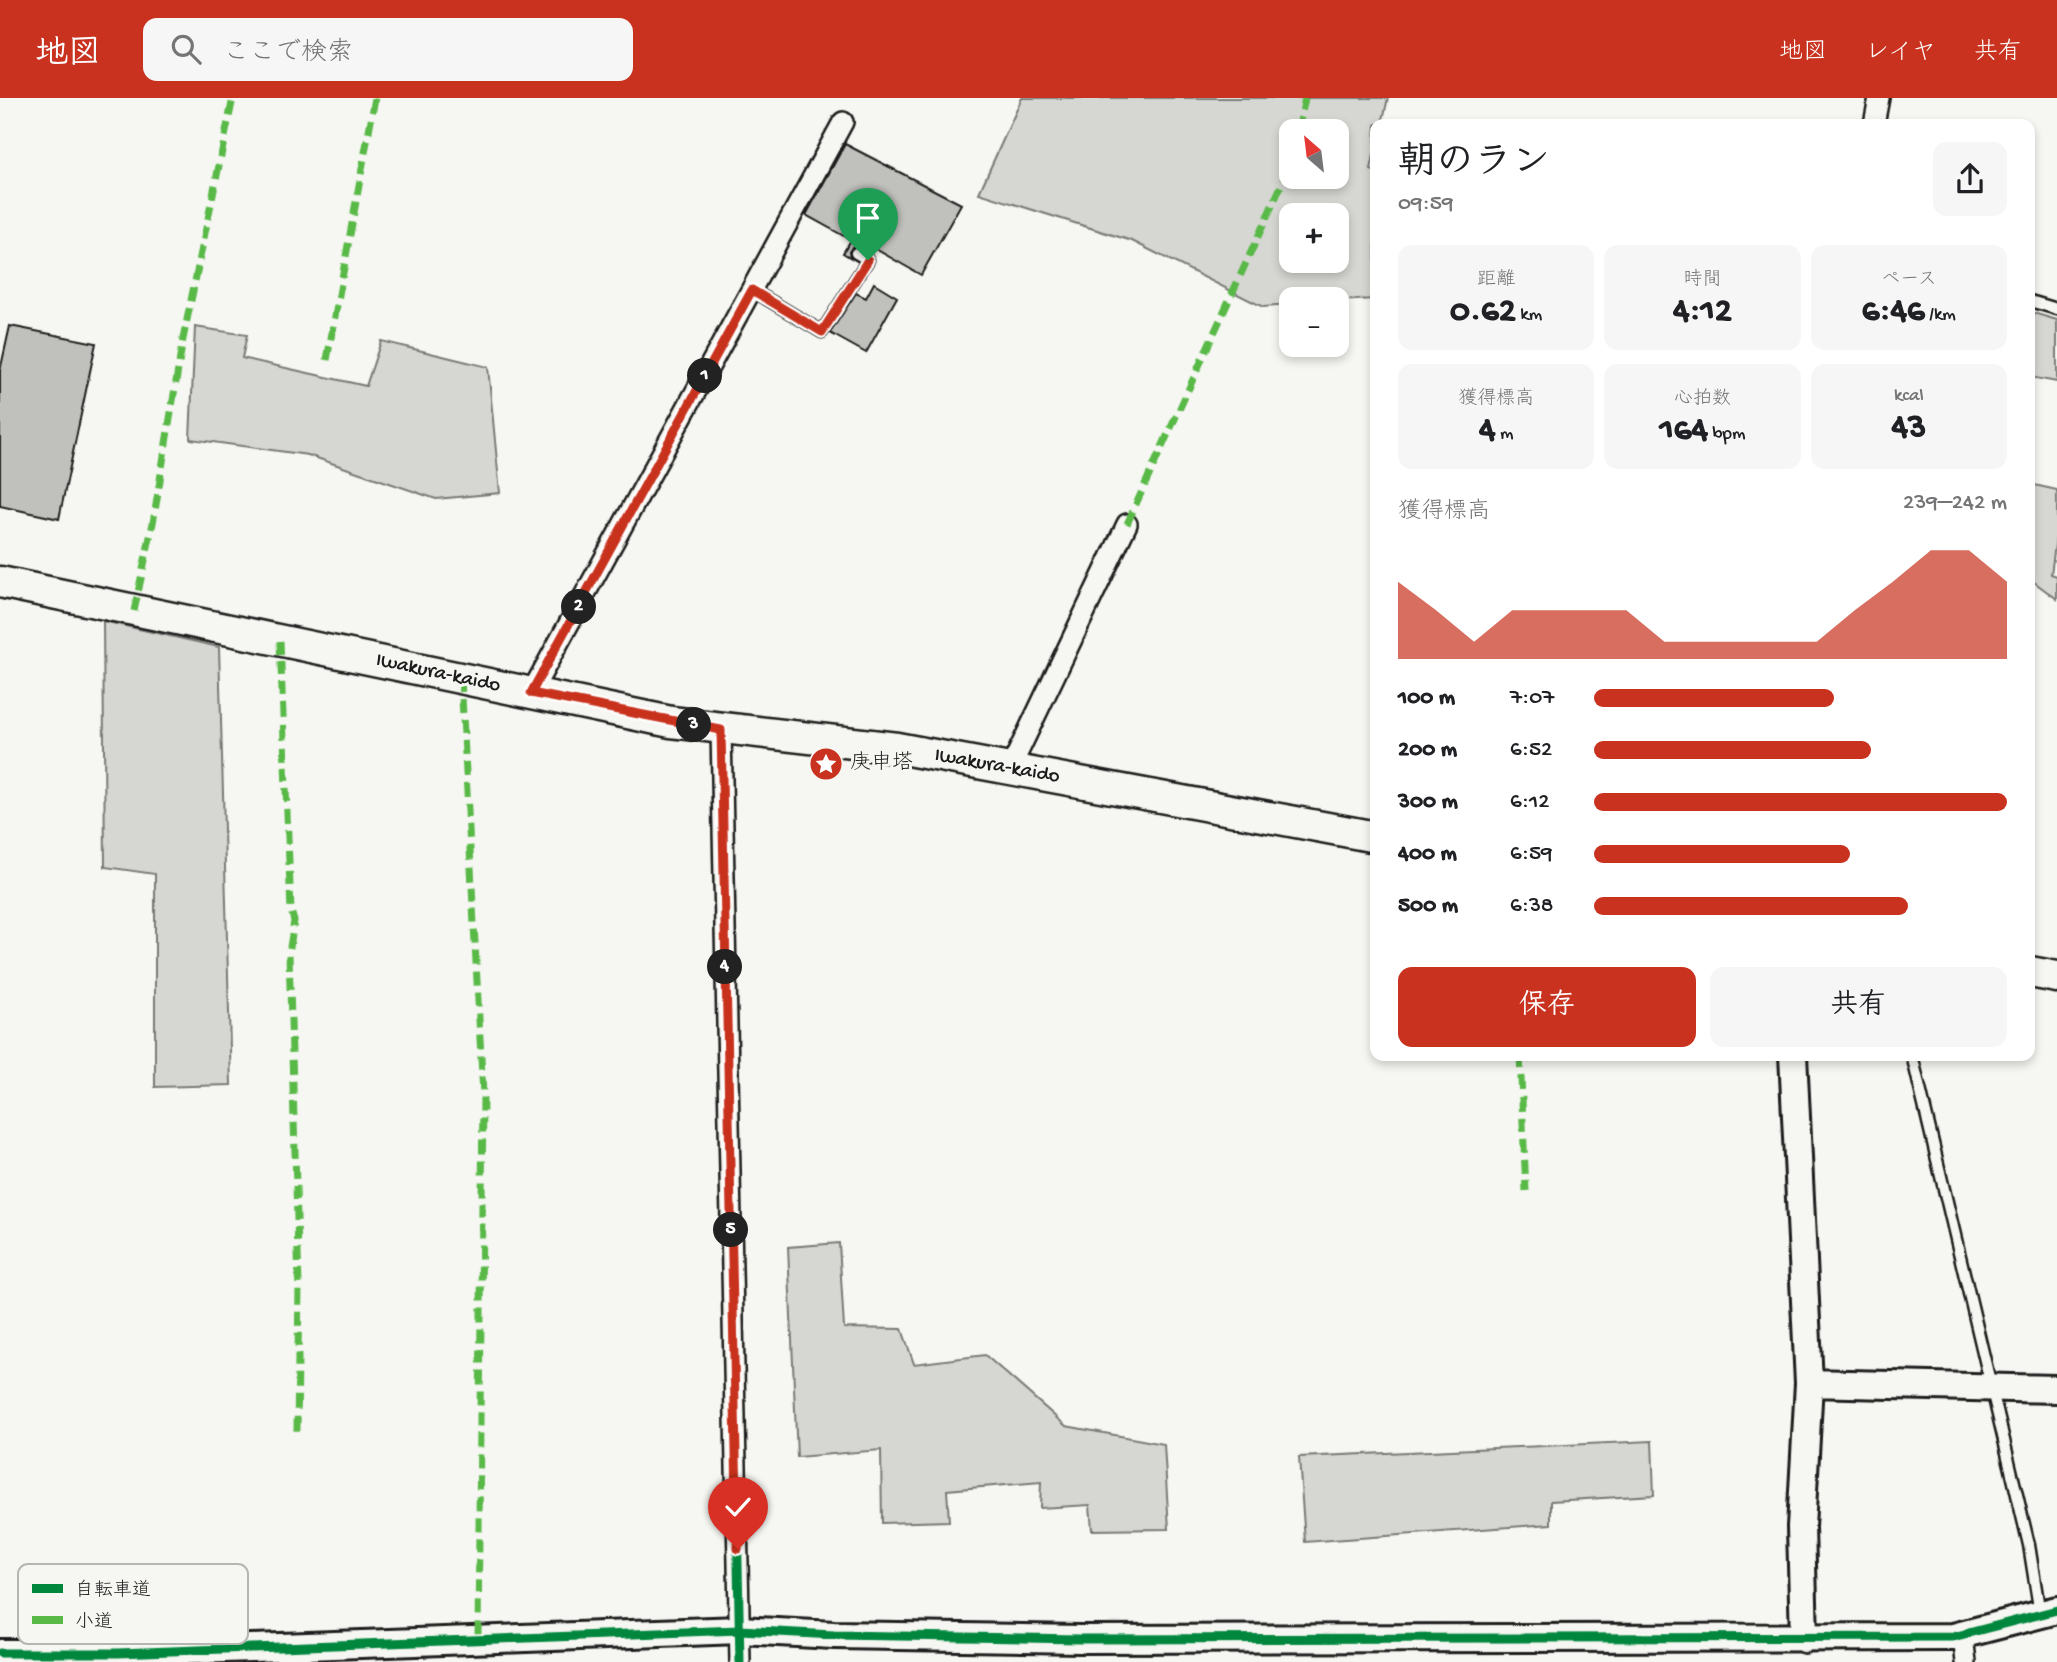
<!DOCTYPE html>
<html lang="ja">
<head>
<meta charset="utf-8">
<style>
  body { margin:0; font-family:"Gochi Hand","Klee One",sans-serif; background:#f6f6f6; color:#202124; height:100vh; display:flex; flex-direction:column; font-size:26px; white-space:nowrap }
  * { box-sizing:border-box; margin:0 }
  p { font-size:23px; color:#757577 }
  .icon { flex:none; width:38px; height:38px; fill:none; stroke:currentColor; stroke-width:2; stroke-linecap:round; stroke-linejoin:round }
  .map { position:relative; flex:1; overflow:hidden }
  .panel { position:absolute; left:1370px; top:21px; width:665px; height:942px; display:flex; flex-direction:column; background:#fff; border-radius:14px; box-shadow:0 4px 10px #0003 }
  .panel>* { flex:none }
  .needle { width:46px; rotate:332deg }
  .tools { position:absolute; left:1279px; top:21px; display:grid; gap:14px }
  .tools a { display:grid; place-items:center; width:70px; height:70px; border-radius:14px; background:#fff; box-shadow:0 4px 10px #0003; font-size:35px }
  .pin { position:absolute; display:grid; place-items:center; width:60px; height:60px; color:#fff; margin:-72px -30px; border-radius:50% 50% 50% 0; rotate:-45deg; box-shadow:0 0 7px #0007 }
  .pin .icon { rotate:45deg }
  .km { position:absolute; width:35px; height:35px; margin:-18px; border-radius:50%; background:#222; color:#fff; font-size:19px; line-height:35px; text-align:center }
  .round { display:grid; place-items:center; flex:none; width:74px; height:74px; border-radius:14px; background:#f6f6f6 }
  .overview { display:flex; align-items:center; justify-content:space-between; height:119px; padding:0 28px }
  h1 { font-size:38px; font-weight:700; line-height:52px }
  .metrics { display:grid; grid-template-columns:repeat(3,1fr); gap:10px; height:119px; padding:7px 28px }
  .metrics div { display:grid; align-content:center; border-radius:14px; background:#f6f6f6; text-align:center }
  .metrics b { font-size:35px; font-weight:700 }
  .metrics small { font-size:19px; font-weight:400 }
  .metrics p { font-size:19px }
  .chart { height:196px; padding:14px 28px }
  .chart p { display:flex; justify-content:space-between }
  .chart svg { width:100%; height:126px; margin-top:7px; fill:#c8321e; opacity:.7 }
  .action { display:flex; gap:14px; margin-top:auto; padding:14px 28px }
  .action a { flex:1; height:80px; border-radius:14px; background:#c8321e; color:#fff; font-size:28px; font-weight:700; line-height:80px; text-align:center }
  .action a+a { background:#f6f6f6; color:#202124 }
  ul { padding:0 28px; list-style:none; font-size:23px }
  li { display:grid; grid-template-columns:112px 84px 1fr; align-items:center; height:52px }
  li i { height:18px; border-radius:9px; background:#c8321e }
  header { display:flex; align-items:center; gap:42px; box-sizing:border-box; height:98px; padding:0 35px; background:#c8321e; color:#fff }
  header strong { font-size:33px }
  nav { display:flex; gap:38px; margin-inline-start:auto; font-size:24px }
  .search { width:490px; height:63px; background:#f6f6f6; display:flex; align-items:center; gap:18px; box-sizing:border-box; padding:0 24px; border-radius:14px; color:#757577; font-size:26px }
  .map>svg:first-child { display:block }
  .green { fill:#d6d6d2; stroke:#797977; stroke-width:2; fill-rule:evenodd }
  .building { fill:#c0c0bd; stroke:#1c1c1c; stroke-width:2 }
  .lines { fill:none; stroke-linecap:round; stroke-linejoin:round }
  .lane-casing { stroke:#1c1c1c; stroke-width:15 }
  .street-casing { stroke:#1c1c1c; stroke-width:24 }
  .secondary-casing { stroke:#1c1c1c; stroke-width:32 }
  .primary-casing { stroke:#1c1c1c; stroke-width:35 }
  .lane { stroke:#f6f6f2; stroke-width:10 }
  .street { stroke:#f6f6f2; stroke-width:19 }
  .secondary { stroke:#f6f6f2; stroke-width:26 }
  .primary { stroke:#f6f6f2; stroke-width:30 }
  .quiet { stroke:#58b947; stroke-width:7; stroke-dasharray:14 7; stroke-linecap:butt }
  .cycleway-casing { stroke:#f6f6f2; stroke-width:13 }
  .cycleway { stroke:#00873e; stroke-width:9 }
  .route-casing { stroke:#fff; stroke-width:14 }
  .route { stroke:#c8321e; stroke-width:9 }
  .labels { text-anchor:middle; dominant-baseline:central; stroke-width:6; stroke-linejoin:round; paint-order:stroke }
  .street-label { font-size:21px; fill:#1c1c1c; stroke:#f6f6f2 }
  .poi-label { font-size:21px; fill:#1c1c1c; stroke:#f6f6f2; text-anchor:start }
  .key { fill:#f6f6f2; stroke:#b5b5b2; stroke-width:2 }
  .key-label { font-size:19px; fill:#1c1c1c }
</style>
</head>
<body>
<header>
<strong>地図</strong>
<div class="search"><svg class="icon" aria-label="search" viewBox="0 0 24 24"><circle cx="10" cy="10" r="6"/><path d="M15 15l6 6"/></svg>ここで検索</div>
<nav><a>地図</a><a>レイヤ</a><a>共有</a></nav>
</header>
<div class="map">
<svg width="2057" height="1564" viewBox="0 0 2057 1564">
  <rect width="100%" height="100%" fill="#f6f6f2"/>
  <filter id="ink" filterUnits="userSpaceOnUse"><feTurbulence type="fractalNoise" baseFrequency=".0143" numOctaves="2"/><feDisplacementMap in="SourceGraphic" scale="14" xChannelSelector="R" yChannelSelector="G"/><feConvolveMatrix kernelMatrix="1 2 1 2 8 2 1 2 1" color-interpolation-filters="sRGB"/></filter>
  <g filter="url(#ink)">
    <!-- green -->
    <path class="green" d="M1022,0H1388L1382,26H1376L1375,52L1371,72L1376,74L1375,201L1337,203L1292,201L1291,207L1263,209L1132,143L979,95ZM1292,33H1337V79H1292ZM1292,117H1337V163H1292Z
      M2030,214L2057,222V284L2030,279Z
      M195,229L247,237L242,260L366,288L381,243L488,269L500,395L436,401L308,357L190,341Z
      M2030,386L2057,392V432L2051,476L2057,478V501L2030,481Z
      M103,523L219,549L231,987L155,989V776L105,769Z
      M839,1145L844,1230L902,1231L914,1266L985,1257L1066,1328L1164,1346L1169,1431L1092,1432L1090,1407L1040,1410L1041,1384L947,1392L949,1423L882,1425L881,1352L797,1359L788,1149Z
      M1652,1343L1654,1397L1551,1403V1426L1305,1444L1299,1359Z"/>
    <!-- building -->
    <path class="building" d="M845,46L961,106L921,177L872,149L869,154L853,148L849,154L851,160L843,155L851,142L806,117Z
      M874,185L897,199L866,255L830,235L856,195L866,200Z
      M10,228L96,245L59,421L0,408V273Z"/>
    <g class="lines">
      <defs>
        <path id="lane" d="M752,192L822,234L868,162L856,155
          M2030,203L2057,211
          M1912,957L2029,1447L2040,1516"/>
        <path id="street" d="M1874,26L1879,0
          M531,595L843,24
          M721,632L740,1564
          M1010,671L1127,426
          M1963,1538L1966,1564"/>
        <path id="secondary" d="M1793,957L1809,1285L2057,1291
          M1804,1541L1801,1429L1809,1285
          M0,1555H118L740,1532L834,1537L1080,1541L1953,1539L2057,1512"/>
        <path id="primary" d="M0,484L671,624L897,650L1376,739
          M2030,874L2057,879"/>
      </defs>
      <!-- lane casing -->
      <use href="#lane" class="lane-casing"/>
      <!-- street casing -->
      <use href="#street" class="street-casing"/>
      <!-- secondary casing -->
      <use href="#secondary" class="secondary-casing"/>
      <!-- primary casing -->
      <use href="#primary" class="primary-casing"/>
      <!-- lane -->
      <use href="#lane" class="lane"/>
      <!-- street -->
      <use href="#street" class="street"/>
      <!-- secondary -->
      <use href="#secondary" class="secondary"/>
      <!-- primary -->
      <use href="#primary" class="primary"/>
      <!-- quiet -->
      <path class="quiet" d="M1298,33L1305,0
        M327,262L375,0
        M1127,426L1292,64
        M134,513L153,425L183,241L233,0
        M280,543L291,813L294,823L289,856L299,1187L297,1333
        M461,580L483,997L478,1542
        M1520,957L1526,1093"/>
      <defs>
        <path id="cycleway" d="M721,632L740,1564
          M0,1555H118L740,1532L834,1537L1080,1541L1953,1539L2057,1512"/>
      </defs>
      <!-- cycleway casing -->
      <use href="#cycleway" class="cycleway-casing"/>
      <!-- cycleway -->
      <use href="#cycleway" class="cycleway"/>
    </g>
  </g>
  <g class="lines" filter="url(#ink)">
    <defs>
      <path id="route" d="M738,1451L721,632L531,595L752,192L822,234L868,162"/>
    </defs>
    <!-- route casing -->
    <use href="#route" class="route-casing"/>
    <!-- route -->
    <use href="#route" class="route"/>
  </g>
  <!-- icons -->
  <defs>
    <symbol id="sight-disc" viewBox="-11 -11 22 22"><circle r="9.5" fill="#c8321e" stroke="#f6f6f2"/><path d="M0-6L1.8-2.2L6-1.7L2.9 1.2L3.7 5.4L0 3.3L-3.7 5.4L-2.9 1.2L-6-1.7L-1.8-2.2Z" fill="#fff"/></symbol>
  </defs>
  <g fill-rule="evenodd">
    <use href="#sight-disc" x="807" y="647" width="38" height="38"/>
  </g>
  <g class="labels">
    <!-- street labels -->
    <g class="street-label">
      <text transform="translate(438 576) rotate(12)">Iwakura-kaido</text>
      <text transform="translate(997 669) rotate(10)">Iwakura-kaido</text>
    </g>
    <!-- poi labels -->
    <g class="poi-label">
      <text x="850" y="666">庚申塔</text>
    </g>
  </g>
  <!-- legend -->
  <rect x="18" y="1466" width="230" height="80" rx="10" class="key"/>
  <rect x="32" y="1486" width="31" height="9" fill="#00873e"/>
  <rect x="32" y="1518" width="31" height="8" fill="#58b947"/>
  <g class="key-label">
    <text x="75" y="1497">自転車道</text>
    <text x="75" y="1529">小道</text>
  </g>
</svg>
<div class="tools">
<a><svg class="needle" viewBox="-14 -14 28 28"><path d="M0-13l5 13h-10z" fill="#e53935"/><path d="M0 13l5-13h-10z" fill="#757577"/></svg></a>
<a>+</a>
<a>−</a>
</div>
<div class="pin" style="left:868px;top:162px;background:#1e9e55"><svg class="icon" aria-label="arrive" viewBox="0 0 24 24"><path d="M6 21V4h12l-3 4 3 4H6"/></svg></div>
<div class="pin" style="left:738px;top:1451px;background:#d93025"><svg class="icon" aria-label="check" viewBox="0 0 24 24"><path d="M5 12l5 5 9-10"/></svg></div>
<b class="km" style="left:705px;top:278px">1</b>
<b class="km" style="left:579px;top:509px">2</b>
<b class="km" style="left:694px;top:627px">3</b>
<b class="km" style="left:725px;top:869px">4</b>
<b class="km" style="left:731px;top:1132px">5</b>
<section class="panel">
<div class="overview"><div><h1>朝のラン</h1><p>09:59</p></div><a class="round"><svg class="icon" aria-label="share" viewBox="0 0 24 24"><path d="M12 15V3M7 8l5-5 5 5M5 13v7h14v-7"/></svg></a></div>
<div class="metrics">
<div><p>距離</p><b>0.62<small> km</small></b></div>
<div><p>時間</p><b>4:12</b></div>
<div><p>ペース</p><b>6:46<small> /km</small></b></div>
</div>
<div class="metrics">
<div><p>獲得標高</p><b>4<small> m</small></b></div>
<div><p>心拍数</p><b>164<small> bpm</small></b></div>
<div><p>kcal</p><b>43</b></div>
</div>
<div class="chart"><p><span>獲得標高</span>239–242 m</p>
<svg viewBox="0 0 160 44" preserveAspectRatio="none"><path d="M0 44V17L10 27L20 38L30 27L40 27L50 27L60 27L70 38L80 38L90 38L100 38L110 38L120 27L130 17L140 6L150 6L160 17V44z"/></svg>
</div>
<ul>
<li><b>100 m</b>7:07<i style="width:58%"></i></li>
<li><b>200 m</b>6:52<i style="width:67%"></i></li>
<li><b>300 m</b>6:12<i style="width:100%"></i></li>
<li><b>400 m</b>6:59<i style="width:62%"></i></li>
<li><b>500 m</b>6:38<i style="width:76%"></i></li>
</ul>
<div class="action"><a>保存</a><a>共有</a></div>
</section>
</div>
</body>
</html>
